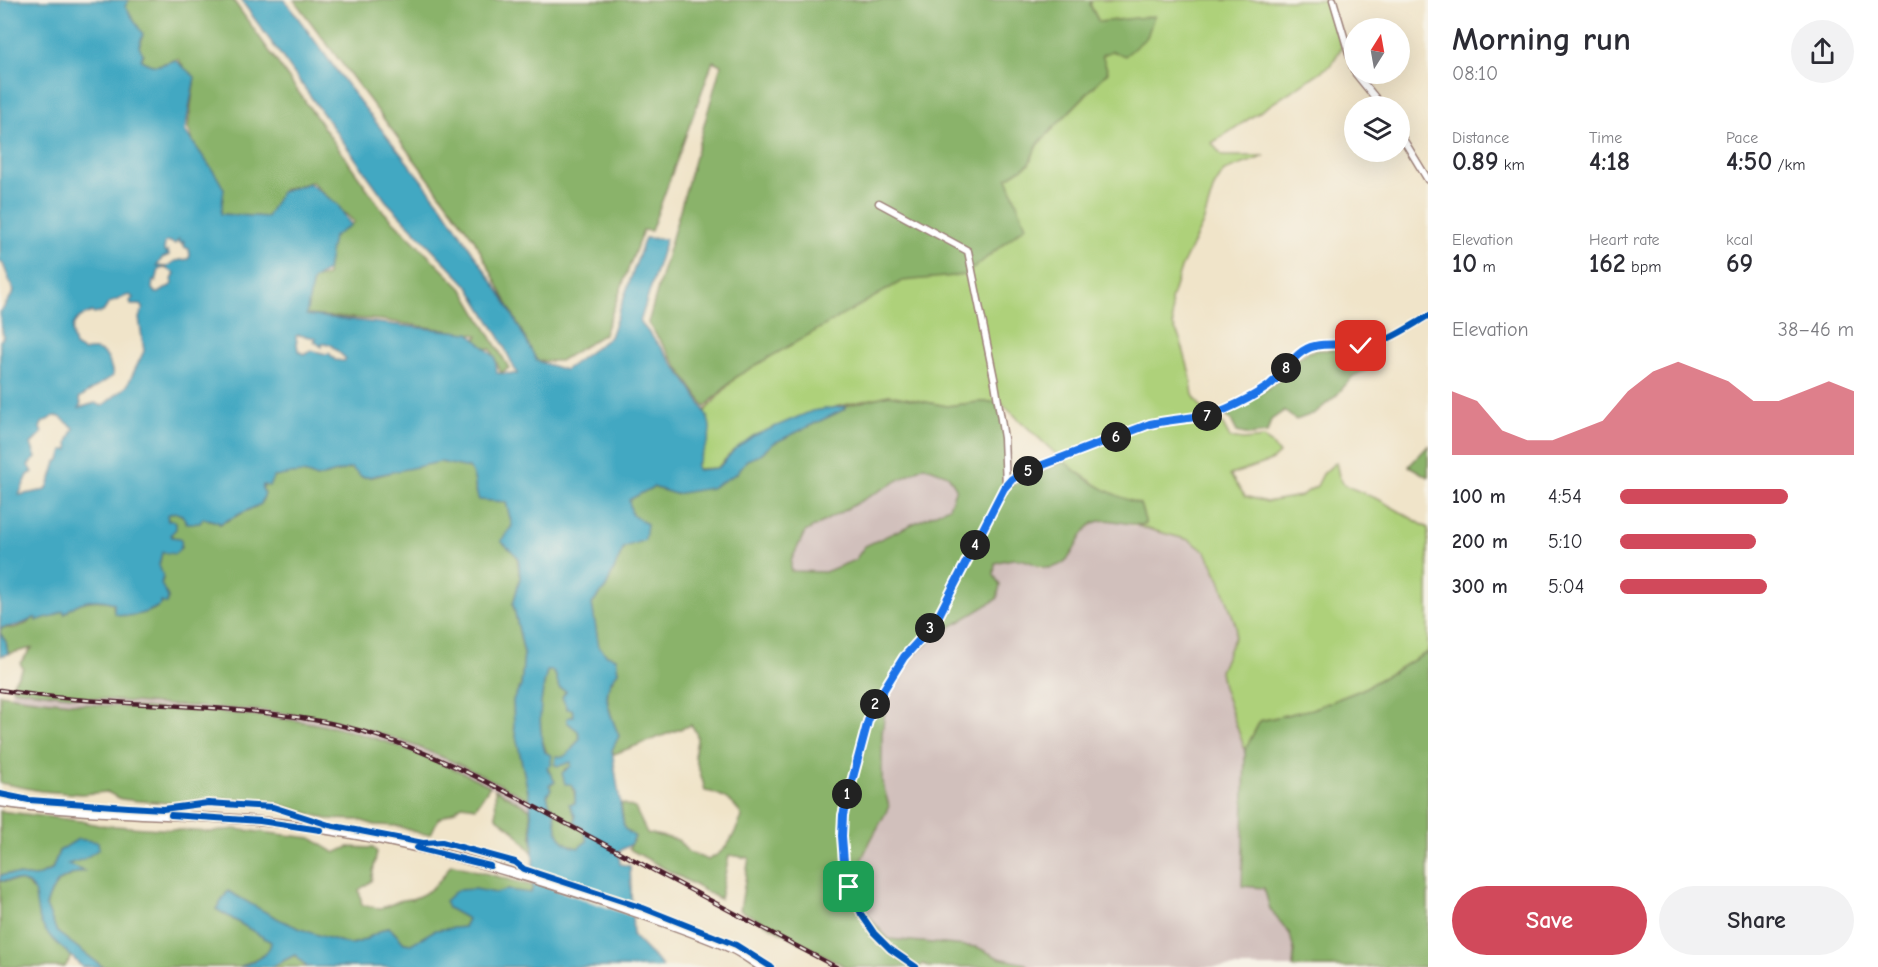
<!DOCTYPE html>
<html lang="en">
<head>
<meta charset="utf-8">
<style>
  body { margin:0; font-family:"Comic Neue",sans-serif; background:#f2f2f3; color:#2b2b33; height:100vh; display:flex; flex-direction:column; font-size:22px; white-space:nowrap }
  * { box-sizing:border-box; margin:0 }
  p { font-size:20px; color:#7c7c81 }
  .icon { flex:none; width:33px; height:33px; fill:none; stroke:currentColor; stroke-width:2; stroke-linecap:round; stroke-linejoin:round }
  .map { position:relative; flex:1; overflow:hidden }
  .details { display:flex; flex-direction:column; background:#fff; width:450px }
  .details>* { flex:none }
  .needle { width:39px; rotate:11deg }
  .fabs { position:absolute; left:1344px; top:18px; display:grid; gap:12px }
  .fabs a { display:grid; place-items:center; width:66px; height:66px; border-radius:50%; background:#fff; box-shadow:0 6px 24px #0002; font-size:30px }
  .pin { position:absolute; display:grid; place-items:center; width:51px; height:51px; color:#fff; margin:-26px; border-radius:12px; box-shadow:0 3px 9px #0006 }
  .km { position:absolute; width:30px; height:30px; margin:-15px; border-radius:50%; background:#222; color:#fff; font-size:16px; line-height:30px; text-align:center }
  .round { display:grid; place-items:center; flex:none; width:63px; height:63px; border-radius:32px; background:#f2f2f3 }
  .overview { display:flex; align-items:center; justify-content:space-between; height:102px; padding:0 24px }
  h1 { font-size:33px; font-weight:700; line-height:45px }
  .metrics { display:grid; grid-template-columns:repeat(3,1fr); gap:9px; height:102px; padding:6px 24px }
  .metrics div { display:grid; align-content:center }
  .metrics b { font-size:26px; font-weight:700 }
  .metrics small { font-size:16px; font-weight:400 }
  .metrics p { font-size:16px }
  .chart { height:168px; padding:12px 24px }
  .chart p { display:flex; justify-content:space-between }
  .chart svg { width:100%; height:108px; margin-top:6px; fill:#d1495b; opacity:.7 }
  .primary-button { display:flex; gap:12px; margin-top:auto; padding:12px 24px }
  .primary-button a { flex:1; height:69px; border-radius:36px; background:#d1495b; color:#fff; font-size:24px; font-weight:700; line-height:69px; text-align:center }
  .primary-button a+a { background:#f2f2f3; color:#2b2b33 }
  ul { padding:0 24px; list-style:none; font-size:20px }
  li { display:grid; grid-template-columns:96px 72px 1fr; align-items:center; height:45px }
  li i { height:15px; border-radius:8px; background:#d1495b }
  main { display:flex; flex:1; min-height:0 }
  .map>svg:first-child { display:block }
  .industrial { fill:#d1c0bc }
  .green { fill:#aed17a; stroke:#7c7852; stroke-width:1.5 }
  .forest { fill:#8ab36a; stroke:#6a694a; stroke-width:1.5; fill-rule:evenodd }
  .water { fill:#42a8c2; stroke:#466476; stroke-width:1.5; fill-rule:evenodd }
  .pier { fill:#f0e4c9 }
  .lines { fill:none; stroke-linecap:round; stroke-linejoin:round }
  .minor-casing { stroke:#9d827a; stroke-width:9 }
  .tertiary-casing { stroke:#9d827a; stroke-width:11 }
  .minor { stroke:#fff; stroke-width:6 }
  .tertiary { stroke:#fff; stroke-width:8 }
  .rail-casing { stroke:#4a1f2b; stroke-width:4.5 }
  .rail { stroke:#f7f3e8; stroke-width:2; stroke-dasharray:7; stroke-linecap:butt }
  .cycleway-casing { stroke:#f7f3e8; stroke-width:10 }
  .cycleway { stroke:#0057b8; stroke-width:6 }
  .route-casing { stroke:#fff; stroke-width:12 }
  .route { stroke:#1a73e8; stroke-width:8 }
</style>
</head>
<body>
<main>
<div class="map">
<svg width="1428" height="967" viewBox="0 0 1428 967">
  <rect width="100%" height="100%" fill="#f7f3e8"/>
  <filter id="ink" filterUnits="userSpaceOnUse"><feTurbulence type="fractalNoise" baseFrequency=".0167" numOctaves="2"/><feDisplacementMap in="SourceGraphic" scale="12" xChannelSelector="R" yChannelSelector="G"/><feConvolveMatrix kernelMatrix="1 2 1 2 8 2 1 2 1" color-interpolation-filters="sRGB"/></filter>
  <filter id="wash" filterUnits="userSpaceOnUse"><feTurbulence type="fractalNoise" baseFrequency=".008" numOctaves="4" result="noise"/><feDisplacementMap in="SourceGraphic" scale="24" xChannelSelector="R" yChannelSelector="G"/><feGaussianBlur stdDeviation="1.35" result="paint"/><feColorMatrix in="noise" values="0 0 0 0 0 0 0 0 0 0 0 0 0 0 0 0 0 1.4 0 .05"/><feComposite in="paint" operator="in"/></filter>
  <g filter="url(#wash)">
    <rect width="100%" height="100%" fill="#f0e4c9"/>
    <!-- industrial -->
    <path class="industrial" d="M924,465L948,475L957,488L949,507L865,546L855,560L825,572H791V561L805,532Z
      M1114,521L1189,540L1206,552L1220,580L1236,626L1235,636L1220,671L1245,750L1242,885L1264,888L1270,909L1290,934L1294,951L1293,967H1028L1026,964L999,958L977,947L889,939L875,924L858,896L856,885L863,858L889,806L882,781V734L887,696L906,662L934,637L1000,585L994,575L995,563L1013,559L1027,561L1041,569L1074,551L1085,531L1096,522Z
      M12,689L89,699L252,709L294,714L350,725L396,739L442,757L530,800V809L474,778L427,757L394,745L336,728L270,718L87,705L11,696Z"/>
    <!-- green -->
    <path class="green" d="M1092,0H1325L1342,47L1331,65L1212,143L1222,156H1265L1224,171L1214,187L1203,223L1181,268L1171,300L1173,325L1181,341L1190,374L1193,395L1201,407L1222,423L1230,438L1243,440L1263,438L1271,443L1279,454L1271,461L1230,475L1245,496L1266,502L1300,496L1317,486L1323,474L1336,462L1339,476L1344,485L1380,500L1428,528V652L1361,690L1312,709L1260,721L1245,750L1223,687L1220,671L1235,636L1236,626L1220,580L1206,552L1189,540L1137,526L1146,524L1140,504L1112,495L1072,469L1000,402H979L947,406L889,395L835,407L734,450L717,468L696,469C702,442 716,443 704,412L737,376L902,280L965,274L1007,178L1029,164L1037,145L1108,72L1102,55L1112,51L1154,17L1099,22L1090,4Z"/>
    <!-- forest -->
    <path class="forest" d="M124,0H233L383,211L464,291L509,368L501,373L491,349L484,348L475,342L478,335L381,320L305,315L313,279L327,276L329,240L354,222L312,182L283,190L267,217L221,214L188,128L194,83L178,59L155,66H151L141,60L144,54L138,50L143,34L126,19Z
      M294,0H1092L1090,5L1099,22L1154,16L1147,37L1125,56L1112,51L1102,55L1108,72L1037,145L1029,164L1007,178L1026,226L965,275L902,281L737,376L705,407L648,323L721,65L713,61L651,231L643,230L604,334L560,361H537L474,239Z
      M1367,349L1370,368L1353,376L1336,396L1315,413L1296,420L1284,411L1271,420L1267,433L1249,435L1237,432L1231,420L1221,412C1241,402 1265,394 1281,378C1291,368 1297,355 1312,351C1329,347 1349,352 1367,349Z
      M889,395L947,406L979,402H1000L1010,448L1006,472L1010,486L1064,461C1086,482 1112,495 1140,504L1146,524C1130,528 1112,516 1096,522C1077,530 1077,559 1057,566C1044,571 1038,565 1027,561C1016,557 1006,560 995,563L994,575L1000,585L997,599L934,637L906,662L887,696L882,734V781L889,806C878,830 858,856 856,884C855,902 877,927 889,939L977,947L999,958L1026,964L1028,967H928L923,964L919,967H846L740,910L749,858L729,855L720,899L629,849L635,837L624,828L621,803L635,808L647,833L678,840L688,852L708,860C729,850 732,838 742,817C736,803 721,793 705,791C703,779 698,768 695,757C693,745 703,739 691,725L614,754L612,750L619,736C610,713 599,692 618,672L616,658L607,655L599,648L592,604L606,587L624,547L634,543L632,516L628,500L653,487L675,494L736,474L746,460L758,456L774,443L845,409V406ZM924,466L948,475L956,488L949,507L865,546L855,560L825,572L791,571V561L805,532Z
      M1428,446V477L1409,466Z
      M440,462L469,467L476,477L475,492L506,502L513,526L520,578L513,604L524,653L521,686L513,700L514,727L530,800C473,770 414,741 350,725C291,710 231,709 170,705C117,701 65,696 12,689L13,683L23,668L20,663L32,648L8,654L6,642L0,633L1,628H14L26,624L34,618L48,617L63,610L65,614C77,600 96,598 114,603L113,608C128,611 144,618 157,607C161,604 162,600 168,598L161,584L163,579L159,565L162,552L181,548V540L172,537L171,534L176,522L171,520L169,521L166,515L175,512L185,517L186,522L202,518L218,522L220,524L261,504L265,493L262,489C271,472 302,468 316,478L351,468L362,477H373L410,467Z
      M1428,652V967H1293L1294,951L1290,934L1270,909L1264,888L1242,886L1245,750L1260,721L1312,709L1361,690Z
      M547,671H552L556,676L559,688L566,691L563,695L572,709L574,716L567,722L578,731L580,738L570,752L563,758L556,756L555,765L559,766L571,761V766L564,770C569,782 576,790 575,803L570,805L575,816V823L583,828L587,841L578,848C555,843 557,830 554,810C546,803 547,794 549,785L555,782L547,768L551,762C535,733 539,703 547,671Z
      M0,694C111,713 226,704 336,728C390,740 441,761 490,786L476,807L462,805L454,811L438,819L431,834H422L397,826L375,825L359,820L327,819L265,800L221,799L171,803L139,801L121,799L107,792L81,794L41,791L0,783Z
      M495,789L530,809L533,853L512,829L496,817Z
      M0,811L81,821L98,825L210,832L234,829L311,838L335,853L348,847L373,848L377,852L371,881L359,890L362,905C384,910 380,909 399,901C405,899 412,900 417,897C434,890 442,879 451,864L533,886L530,894L507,890L497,893L485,892L475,889L448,908L468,919L464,927L423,938L411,944L404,943L389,927C376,932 364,943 351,944C346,944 339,941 333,939C295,931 262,910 228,891L216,909L271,941L270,948L265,954L240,967H103L57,932L46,906C54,880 59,880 82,871L67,865L59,851L52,869L35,877L8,874L0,876Z
      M0,881H24L36,893C37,927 48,935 72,956L65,967H0Z
      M295,955L307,967H271Z"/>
    <!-- water -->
    <path class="water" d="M0,0H129L125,6L143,34L139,46L143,54L141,60C156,69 159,65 175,60L195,77L185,131L216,175L224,189L221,214L267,217L281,192L309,183L338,205L351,225L333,237L327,271L313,280L306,315L469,333L495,357L497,373L517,374L500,338L469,287L386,201L241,0H285L353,93L444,209L504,299L537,361L565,370L610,337L645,238L666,239L640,322C656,341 709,406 710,427C711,441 701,454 696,466L697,470L717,468L721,465L734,450L753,436L812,411L845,406V409L774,443L758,456L747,460L736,474L711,488L675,494L653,487L629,500L632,515L647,524L645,540L624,547L606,587L592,604L599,647L607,655L616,658L618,672C598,692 610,713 619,736L612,750L624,828L635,837L630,845L619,851L620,864L630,866L633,936L663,967H307L295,955L271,967H240C252,961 270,956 271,942L216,909L228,891C262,910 295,931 333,939C339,941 346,944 351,944C364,943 376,932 389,927L404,943L411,944L435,930L464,927L468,919L448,908L445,901L457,890L475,889L496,893L507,890L531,893L533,886V843L530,800L514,727L513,700L521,686L524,653L513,604L520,578L518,557L501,541L512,526L506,502L479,500C473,487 478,480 469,468L440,462L369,477H362L351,468L316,478C303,469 288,475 274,477L269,486L263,485L262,489L265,493L261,504L219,524L218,522L203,518L200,523H187L182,515L175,512L167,515L168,521L171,520L176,522V529L171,534L172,537L180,538C184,545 179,550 175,554L162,552L159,565L163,576L161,584L168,597L167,604L161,602V605C149,612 130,620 114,613V603C96,597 77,600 65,614L63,611L50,618L48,617L36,621V618H34C23,625 14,626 1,628L0,633L6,642L8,654L0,656V341L3,337L0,313L14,292L3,264L0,262ZM179,239L180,243L182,244L183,241L185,243L184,247L189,249L190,256L188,259L175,261L166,267L157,266L162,258L169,255L168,251L166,253L164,251L165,243L168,241L175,244ZM165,268L175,273L172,280L173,284L159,293H156L152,289L153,280L156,282L159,269ZM130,295L133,298L130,301L131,305H141L143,308L139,318L144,351L127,386L102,406L95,403L79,408L81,403L79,398L113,376C110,357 104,346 83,351L75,346C69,327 72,318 92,312L94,314L103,312L109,303C117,301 121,297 130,295ZM299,335L316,338L314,341L322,347V344H330L346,359L344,361L335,360L329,353L326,354L311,350L303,354L298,350L296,336ZM54,416L60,417L74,428L68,442L69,450H63L60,460L56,462L51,479L46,490L19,495L28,475L33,472L28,465L36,458L31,444L42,433L40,428L42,423ZM547,671H552L556,676L559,688L566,691L562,697L567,709H572L574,716L567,718V722L578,731L580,738L570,752L563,757L556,756L555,765L559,766L571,762V766L562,773L565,784H570L575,790V803L569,804L575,816V823L583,828L587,841L578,848C556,844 557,829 554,810L550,806L547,795L551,789L549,785L555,782L547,768L552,764L551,762L552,756L545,752C537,724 540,699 547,671Z
      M78,839L98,842L99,849L84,859L68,864L84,871C59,877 53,883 46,906L57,932L103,967H82C71,954 55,944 45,930C26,901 51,877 0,881V876L8,874L35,877L52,870L59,851Z"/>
    <!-- pier -->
    <path class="pier" d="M531,869L634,904L635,917L530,881Z"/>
  </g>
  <g filter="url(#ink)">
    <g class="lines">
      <defs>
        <path id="minor" d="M1333,0L1354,70
          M1356,74L1382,106
          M1400,134L1428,180
          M879,203L968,251L995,383L1004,438L1006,485
          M916,967L890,949L874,933L861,914L845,875L842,836L843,815L868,721L876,702L904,657L935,623L1004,488L1012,479L1027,471L1150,424C1169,420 1190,420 1209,415C1228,410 1250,398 1267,387C1282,376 1290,356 1306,349C1323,341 1343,347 1361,346C1386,344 1407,328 1428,316"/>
        <path id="tertiary" d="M0,802C85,815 172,813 258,821C376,832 491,864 603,901C646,916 690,930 731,948C742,953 752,961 762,967"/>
      </defs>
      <!-- minor casing -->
      <use href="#minor" class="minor-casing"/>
      <!-- tertiary casing -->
      <use href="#tertiary" class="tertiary-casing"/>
      <!-- minor -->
      <use href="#minor" class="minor"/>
      <!-- tertiary -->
      <use href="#tertiary" class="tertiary"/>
      <defs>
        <path id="rail" d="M0,690C109,708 222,701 330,723C422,743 505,791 587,835C670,879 753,923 836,967"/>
      </defs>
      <!-- rail casing -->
      <use href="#rail" class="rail-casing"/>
      <!-- rail -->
      <use href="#rail" class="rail"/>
      <defs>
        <path id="cycleway" d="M0,794L29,800L128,807L163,809L208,803L273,807L329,825L423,843L442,842L515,862L524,869L643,908L736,945L771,967
          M171,815L260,821L320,830
          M417,848L490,866
          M916,967L890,949L874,933L861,914L845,875L842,836L843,815L868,721L876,702L904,657L935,623L1004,488L1012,479L1027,471L1150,424C1169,420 1190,420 1209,415C1228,410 1250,398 1267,387C1282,376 1290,356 1306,349C1323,341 1343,347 1361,346C1386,344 1407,328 1428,316"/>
      </defs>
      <!-- cycleway casing -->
      <use href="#cycleway" class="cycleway-casing"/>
      <!-- cycleway -->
      <use href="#cycleway" class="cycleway"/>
    </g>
  </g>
  <g class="lines" filter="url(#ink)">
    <defs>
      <path id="route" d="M849,887L845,875L842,836L843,815L868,721L876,702L904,657L935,623L1004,488L1012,479L1027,471L1150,424C1175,418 1202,419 1226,409C1240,403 1255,395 1267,387C1284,375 1294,350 1315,346C1330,343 1347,345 1361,346"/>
    </defs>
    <!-- route casing -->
    <use href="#route" class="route-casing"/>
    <!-- route -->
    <use href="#route" class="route"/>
  </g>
</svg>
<div class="fabs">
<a><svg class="needle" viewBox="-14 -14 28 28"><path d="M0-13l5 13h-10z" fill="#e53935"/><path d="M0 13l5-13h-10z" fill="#7c7c81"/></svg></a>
<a><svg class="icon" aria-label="layers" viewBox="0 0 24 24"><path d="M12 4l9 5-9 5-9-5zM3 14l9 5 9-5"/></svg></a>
</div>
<div class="pin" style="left:849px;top:887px;background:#1e9e55"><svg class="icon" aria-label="arrive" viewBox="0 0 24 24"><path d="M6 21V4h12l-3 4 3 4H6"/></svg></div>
<div class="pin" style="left:1361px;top:346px;background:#d93025"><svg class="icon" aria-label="check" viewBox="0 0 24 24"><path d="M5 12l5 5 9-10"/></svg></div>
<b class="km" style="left:847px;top:794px">1</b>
<b class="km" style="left:875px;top:704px">2</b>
<b class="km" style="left:930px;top:628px">3</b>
<b class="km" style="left:975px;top:545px">4</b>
<b class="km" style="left:1028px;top:471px">5</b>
<b class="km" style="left:1116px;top:437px">6</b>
<b class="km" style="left:1207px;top:416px">7</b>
<b class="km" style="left:1286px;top:368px">8</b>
</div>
<section class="details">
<div class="overview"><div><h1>Morning run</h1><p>08:10</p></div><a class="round"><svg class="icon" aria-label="share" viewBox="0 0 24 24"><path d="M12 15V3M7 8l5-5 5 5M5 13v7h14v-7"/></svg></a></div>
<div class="metrics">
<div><p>Distance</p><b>0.89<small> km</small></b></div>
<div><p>Time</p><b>4:18</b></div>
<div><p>Pace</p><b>4:50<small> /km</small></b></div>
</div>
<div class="metrics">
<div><p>Elevation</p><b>10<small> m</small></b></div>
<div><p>Heart rate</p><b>162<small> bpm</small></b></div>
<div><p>kcal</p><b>69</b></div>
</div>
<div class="chart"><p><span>Elevation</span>38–46 m</p>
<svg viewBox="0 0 160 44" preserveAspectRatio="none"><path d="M0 44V18L10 22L20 34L30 38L40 38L50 34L60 30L70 18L80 10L90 6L100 10L110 14L120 22L130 22L140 18L150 14L160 18V44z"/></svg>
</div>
<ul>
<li><b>100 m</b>4:54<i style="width:72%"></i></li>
<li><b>200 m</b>5:10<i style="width:58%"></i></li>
<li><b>300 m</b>5:04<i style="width:63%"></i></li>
</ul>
<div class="primary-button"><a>Save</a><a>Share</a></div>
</section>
</main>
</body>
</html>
